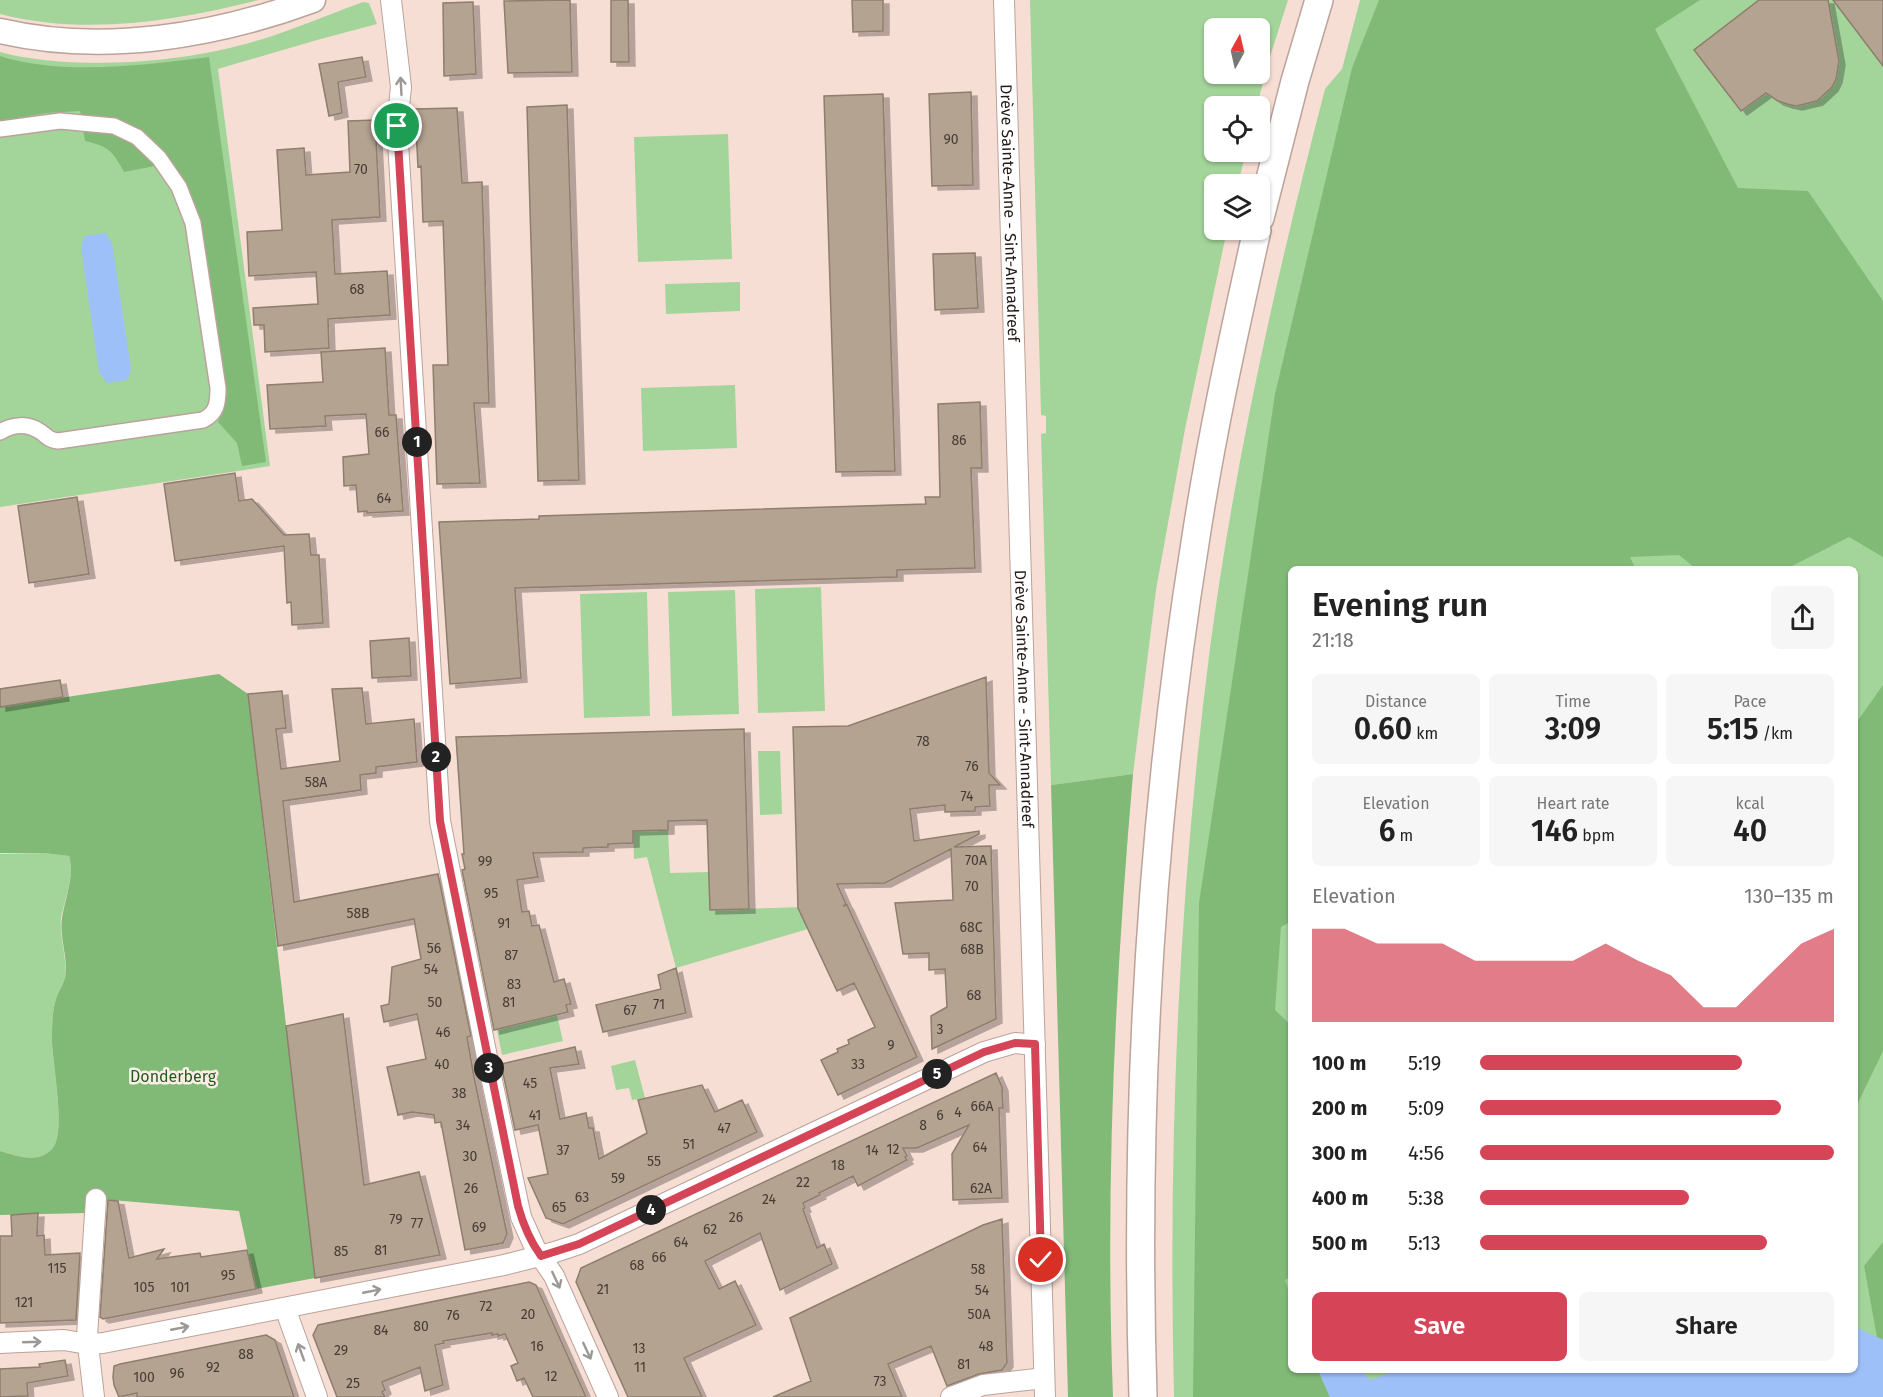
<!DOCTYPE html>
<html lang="en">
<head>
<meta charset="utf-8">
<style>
  body { margin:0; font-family:"Fira Sans",sans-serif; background:#f6f6f6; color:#222; height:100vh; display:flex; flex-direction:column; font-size:22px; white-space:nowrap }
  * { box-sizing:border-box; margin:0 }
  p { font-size:20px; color:#767676 }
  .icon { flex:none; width:33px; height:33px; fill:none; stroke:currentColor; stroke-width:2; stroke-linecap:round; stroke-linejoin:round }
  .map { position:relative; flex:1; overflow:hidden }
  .sheet { position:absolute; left:1288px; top:566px; width:570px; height:807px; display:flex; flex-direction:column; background:#fff; border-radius:9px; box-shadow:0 2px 4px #0004 }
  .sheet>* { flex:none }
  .needle { width:39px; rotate:8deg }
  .fabs { position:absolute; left:1204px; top:18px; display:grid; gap:12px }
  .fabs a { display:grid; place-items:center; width:66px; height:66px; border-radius:9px; background:#fff; box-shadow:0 2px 4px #0004; font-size:30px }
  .pin { position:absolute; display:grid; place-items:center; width:51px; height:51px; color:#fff; margin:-26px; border:3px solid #fff; border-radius:50%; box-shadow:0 2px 6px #0007 }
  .km { position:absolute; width:30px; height:30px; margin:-15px; border-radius:50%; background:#222; color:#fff; font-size:16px; line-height:30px; text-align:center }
  .round { display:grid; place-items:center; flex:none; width:63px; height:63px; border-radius:9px; background:#f6f6f6 }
  .headline { display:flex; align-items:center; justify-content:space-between; height:102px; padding:0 24px }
  h1 { font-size:33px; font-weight:600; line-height:45px }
  .metrics { display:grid; grid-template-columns:repeat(3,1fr); gap:9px; height:102px; padding:6px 24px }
  .metrics div { display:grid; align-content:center; border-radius:9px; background:#f6f6f6; text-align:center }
  .metrics b { font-size:30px; font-weight:600 }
  .metrics small { font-size:16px; font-weight:400 }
  .metrics p { font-size:16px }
  .chart { height:168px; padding:12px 24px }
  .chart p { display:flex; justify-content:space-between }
  .chart svg { width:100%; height:108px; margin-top:6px; fill:#d54557; opacity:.7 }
  .action { display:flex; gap:12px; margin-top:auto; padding:12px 24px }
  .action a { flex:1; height:69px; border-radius:9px; background:#d54557; color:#fff; font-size:24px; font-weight:600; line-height:69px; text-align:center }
  .action a+a { background:#f6f6f6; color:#222 }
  ul { padding:0 24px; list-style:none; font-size:20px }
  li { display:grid; grid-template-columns:96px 72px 1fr; align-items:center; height:45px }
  li i { height:15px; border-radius:8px; background:#d54557 }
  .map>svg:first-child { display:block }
  .green { fill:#a3d59a; fill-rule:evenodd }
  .forest { fill:#81ba77 }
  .water { fill:#9ec0f9 }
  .building { fill:#b4a391; stroke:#8e7e6d; stroke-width:1.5; filter:url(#shadow) }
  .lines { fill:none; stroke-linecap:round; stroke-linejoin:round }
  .pedestrian-casing { stroke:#bba39a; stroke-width:18 }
  .minor-casing { stroke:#bba39a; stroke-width:22 }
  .tertiary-casing { stroke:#bba39a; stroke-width:27 }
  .secondary-casing { stroke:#bba39a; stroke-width:30 }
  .pedestrian { stroke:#fff; stroke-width:15 }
  .minor { stroke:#fff; stroke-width:20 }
  .tertiary { stroke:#fff; stroke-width:24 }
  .secondary { stroke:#fff; stroke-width:27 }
  .oneway { stroke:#9c9896 }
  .route-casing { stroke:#fff; stroke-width:12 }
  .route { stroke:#d54557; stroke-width:8 }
  .labels { text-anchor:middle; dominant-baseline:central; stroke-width:5; stroke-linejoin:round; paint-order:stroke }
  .number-label { font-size:14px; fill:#463c35 }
  .street-label { font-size:16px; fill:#221916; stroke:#fdede8 }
  .park-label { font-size:16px; fill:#255c1b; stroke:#fdede8 }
</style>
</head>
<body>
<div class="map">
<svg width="1883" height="1397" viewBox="0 0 1883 1397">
  <defs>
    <filter id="shadow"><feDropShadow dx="6" dy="4" stdDeviation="0" flood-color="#0004"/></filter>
  </defs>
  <rect width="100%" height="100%" fill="#f7ded4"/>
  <!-- green -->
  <path class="green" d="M0,0H259C175,21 86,36 0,14Z
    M1030,0H1288L1268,63L1257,106H1215V152H1246L1238,184H1215V230H1227L1185,429L1156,590L1133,774L1051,785L1041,434L1046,433V416L1041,415ZM1215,28H1260V74H1215Z
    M1360,0H1883V1397H1174C1168,1146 1178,897 1210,648C1235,459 1277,273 1325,89L1342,69ZM1292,568H1856V1370H1292Z
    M363,2L369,3L377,24L317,40L218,69L270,466L0,507V52C68,70 169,64 237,46C280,36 321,17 363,2Z
    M728,134L732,259L638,262L634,137Z
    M740,282V311L666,314L665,284Z
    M735,385L737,448L643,451L641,388Z
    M821,587L825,711L758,713L755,589Z
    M735,590L739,714L672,716L668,592Z
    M647,592L650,716L584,718L580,594Z
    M758,751H780L782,814L760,815Z
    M668,830L670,873L709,872L710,910L837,906L808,929L676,968L647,857L634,859L633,831Z
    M43,853L69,856C75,876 65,898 61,918C59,936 68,962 65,978C63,985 58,992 56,999C52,1012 52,1027 52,1041C52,1063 67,1134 52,1149C38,1164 17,1156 0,1151V854Z
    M557,1015L563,1041L502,1055L497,1030Z
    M635,1060L645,1098L632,1100L629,1088L616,1090L611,1066Z"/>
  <!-- forest -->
  <path class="forest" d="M1379,0H1700L1655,29L1738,188L1808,191L1883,301V557L1849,537L1788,568H1695L1679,555L1630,557L1635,568H1292V921L1281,927L1275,1010L1292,1026V1275L1285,1280L1291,1298L1292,1370H1318L1330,1397H1193L1199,903L1275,394L1352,68Z
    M0,56C62,76 145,65 209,57L266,462L242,466L237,443L218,422L224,408L227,391L200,221C194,199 187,179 170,163L124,172C113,151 108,146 85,141L80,111L46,113L0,121Z
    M219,674L248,694L315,1278L256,1289L239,1211L89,1198L88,1213L0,1215V1151C17,1156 38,1164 52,1149C67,1133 52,1063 52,1040C52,1027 52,1012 56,999C58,992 63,985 65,978C69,960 59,937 62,918C65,898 75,876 69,856L43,853H0V707Z
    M1883,685V1051L1856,1107V723Z
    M1133,774C1115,981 1105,1189 1113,1397H1068L1051,785Z
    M1883,1242V1340L1877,1337L1864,1266Z"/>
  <!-- water -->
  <path class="water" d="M106,233L112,243L131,368L128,380L107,383L99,372L81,248L84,236Z
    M1856,1327L1883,1340V1397H1330L1318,1370H1360L1371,1380L1397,1370H1856Z"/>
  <!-- building -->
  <path class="building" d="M570,0L572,72L508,73L504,1Z
    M611,0H628L629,62H611Z
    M852,0H883V31L853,32Z
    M1759,0H1828L1839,61L1836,79L1832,87L1817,101L1796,106L1787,104L1778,101L1766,93L1741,111L1694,50Z
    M1833,0H1883V66Z
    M473,2L476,74L444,76L443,3Z
    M362,57L366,77L338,82L342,113L329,116L319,64Z
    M971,92L973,185L932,186L929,94Z
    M883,94L895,471L836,472L824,96Z
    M567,105L579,480L538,481L527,107Z
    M457,108L462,183L482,182L489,403H474L480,483L437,484L433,365H448L443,221L423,222L421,166L418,167L415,109Z
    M375,120L380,217L332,220L335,274L387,271L390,315L328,319L329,348L265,352L264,325H254L253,308L318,304L316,272L249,276L247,232L282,230L277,150L304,148L306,175L350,172L348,121Z
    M975,253L978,308L935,310L933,254Z
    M385,348L389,415H396L403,511L367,513V511L358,512L356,485L344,486L343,457L369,454L366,414L325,416L326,426L270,429L267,385L323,382L321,352Z
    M980,402L982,468H971L975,568L897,570V577L515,588L521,678L450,684L439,522L539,519V516L926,504L925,497H940L938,404Z
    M235,473L239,501L252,499L284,535L309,534L311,555H319L323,623L292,625L291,602L287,603L284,546L175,561L164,484Z
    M77,497L89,574L29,583L18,506Z
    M409,638L411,676L372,678L370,641Z
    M986,677L989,773L1000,785H989L990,806L975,807V811L945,812V805L910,809L914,841L979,831V834L954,847L991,846L996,1019L932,1049L931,1016L947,1007L945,969L929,970V953L903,954L895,903L953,900L951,849L885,883L837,884L846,904L843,906L847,905L917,1057L838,1095L821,1060L838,1052L837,1049L849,1044L848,1040L875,1027L854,983L837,991L798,908L793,727L848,726Z
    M60,680L63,697L0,707V689Z
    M362,688L366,724L414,719L417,762L376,767V773L360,775L361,790L283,801L294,902L438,874L471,1036L467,1037L474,1077L507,1234L503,1243L465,1250L441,1122L435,1123L434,1115L412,1112L398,1115L387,1067L426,1059L417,1014L384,1022L381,1006L389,1004L392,967L421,959L414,919L278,946L248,694L282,691L286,728L276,729L281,769L340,761L332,689Z
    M744,729L749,909L710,910L707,820L668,821V830L633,831V843L608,844V847L583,848V852L533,853L538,877L517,880L522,912L529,911L532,926L539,925L554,982L564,979L571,1004L566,1005L568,1012L494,1030L462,870L465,869L462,854H464L456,737Z
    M676,968L686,1013L603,1032L596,1005L661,989L658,975Z
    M343,1014L364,1185L419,1172L440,1255L315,1278L286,1026Z
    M575,1047L579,1064L550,1068L560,1119L586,1113L589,1128H593L599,1159L647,1133L638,1100L702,1085L715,1112L742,1100L757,1132L563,1224L546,1218L528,1178L548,1174L538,1125L515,1130L501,1064Z
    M996,1073L1002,1087L1003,1108H999L1002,1198L953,1200L952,1154L969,1125L917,1148H903L907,1156L905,1157L907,1160L858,1186L853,1176L819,1193L820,1195L803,1203L805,1208L803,1209L817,1248L824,1244L832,1264L780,1290L760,1233L705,1261L719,1289L735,1281L756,1325L684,1358L702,1397H628L576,1282L581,1268Z
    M108,1200L118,1201L129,1258L164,1249L157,1259L200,1253L201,1257L247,1250L256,1289L103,1319L100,1317Z
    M38,1213L37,1236L44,1235L45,1255L80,1253L76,1320L0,1323V1236H12L11,1215Z
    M1002,1219L1007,1363L1002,1370L979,1374L947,1386L931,1346L888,1364L902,1397H773L811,1381L790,1318L983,1225Z
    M529,1282L536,1285L586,1397H533L524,1378L517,1381L511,1366L518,1363L505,1334L498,1336V1334L492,1335V1333L443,1341L444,1343L435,1345L443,1385L425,1391L420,1367L382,1382L385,1390L382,1392L385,1397H337L313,1335L318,1325Z
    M266,1335L275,1340L294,1397H137V1393L119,1397L114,1385L113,1377L114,1366L120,1364Z
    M65,1360L68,1376L27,1383L28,1396L0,1397V1369L40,1367L39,1364Z"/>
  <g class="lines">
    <defs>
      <path id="pedestrian" d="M0,129L60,121L114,126L137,137L159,158L179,187L193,223L218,388C218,403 217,413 203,420L58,441C49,440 48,437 41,432C28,423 13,424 0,432"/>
      <g id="minor">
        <path d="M391,0L401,87L397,126L440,821L488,1062L521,1217L535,1248L554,1276L608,1397"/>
        <path id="s1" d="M1004,0L1045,1397"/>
        <path d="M285,1308L317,1397"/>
        <path d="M0,1343L64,1340L87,1344L103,1343L504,1265L555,1252L579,1244L984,1052L1015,1043L1035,1045"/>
        <path d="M94,1397L87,1336L96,1199"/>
        <path d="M951,1397L983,1385L1044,1378"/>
      </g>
      <path id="tertiary" d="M0,31C103,55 216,36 313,0"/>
      <path id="secondary" d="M1260,218L1295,81L1319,0
        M1143,1397C1134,1111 1150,825 1195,543C1211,437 1234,333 1257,230"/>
    </defs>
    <!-- pedestrian casing -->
    <use href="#pedestrian" class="pedestrian-casing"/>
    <!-- minor casing -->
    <use href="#minor" class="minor-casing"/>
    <!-- tertiary casing -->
    <use href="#tertiary" class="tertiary-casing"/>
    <!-- secondary casing -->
    <use href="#secondary" class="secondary-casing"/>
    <!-- pedestrian -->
    <use href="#pedestrian" class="pedestrian"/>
    <!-- minor -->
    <use href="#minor" class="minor"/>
    <!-- tertiary -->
    <use href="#tertiary" class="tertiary"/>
    <!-- secondary -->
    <use href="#secondary" class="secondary"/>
  </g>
  <!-- one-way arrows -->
  <defs><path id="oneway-shaft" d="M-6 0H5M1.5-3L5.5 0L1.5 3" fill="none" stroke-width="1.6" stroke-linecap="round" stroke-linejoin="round" transform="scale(1.5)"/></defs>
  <g class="oneway">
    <use href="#oneway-shaft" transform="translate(401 86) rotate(-93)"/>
    <use href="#oneway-shaft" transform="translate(556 1280) rotate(65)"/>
    <use href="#oneway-shaft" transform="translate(372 1291) rotate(-11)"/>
    <use href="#oneway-shaft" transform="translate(180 1328) rotate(-11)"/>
    <use href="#oneway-shaft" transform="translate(32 1342) rotate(-2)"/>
    <use href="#oneway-shaft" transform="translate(587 1351) rotate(65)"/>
    <use href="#oneway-shaft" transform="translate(301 1352) rotate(-110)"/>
  </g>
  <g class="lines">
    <defs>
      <path id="route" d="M397,126L440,821L518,1206C523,1224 530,1241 541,1256L579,1244L984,1052L1015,1043L1035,1044L1041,1260"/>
    </defs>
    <!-- route casing -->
    <use href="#route" class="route-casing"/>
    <!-- route -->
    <use href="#route" class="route"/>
  </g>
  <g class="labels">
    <!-- number labels -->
    <g class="number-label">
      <text x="951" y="139">90</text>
      <text x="361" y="169">70</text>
      <text x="357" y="289">68</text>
      <text x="382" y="432">66</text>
      <text x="959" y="440">86</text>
      <text x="384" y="498">64</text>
      <text x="923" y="741">78</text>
      <text x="972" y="766">76</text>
      <text x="316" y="782">58A</text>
      <text x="967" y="796">74</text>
      <text x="976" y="860">70A</text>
      <text x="485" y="861">99</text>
      <text x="972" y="886">70</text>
      <text x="491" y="893">95</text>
      <text x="358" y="913">58B</text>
      <text x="504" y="923">91</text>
      <text x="971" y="927">68C</text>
      <text x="434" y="948">56</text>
      <text x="972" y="949">68B</text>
      <text x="511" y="955">87</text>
      <text x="431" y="969">54</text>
      <text x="514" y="984">83</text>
      <text x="974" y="995">68</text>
      <text x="435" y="1002">50</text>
      <text x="509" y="1002">81</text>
      <text x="659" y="1004">71</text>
      <text x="630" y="1010">67</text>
      <text x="940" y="1029">3</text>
      <text x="443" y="1032">46</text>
      <text x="891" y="1045">9</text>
      <text x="442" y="1064">40</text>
      <text x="858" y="1064">33</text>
      <text x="530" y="1083">45</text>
      <text x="459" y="1093">38</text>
      <text x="982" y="1106">66A</text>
      <text x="958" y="1112">4</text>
      <text x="535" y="1115">41</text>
      <text x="940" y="1115">6</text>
      <text x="463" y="1125">34</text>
      <text x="923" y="1125">8</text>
      <text x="724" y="1128">47</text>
      <text x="689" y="1144">51</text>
      <text x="980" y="1147">64</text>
      <text x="893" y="1149">12</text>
      <text x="563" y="1150">37</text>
      <text x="872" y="1150">14</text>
      <text x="470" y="1156">30</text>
      <text x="654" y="1161">55</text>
      <text x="838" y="1165">18</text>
      <text x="618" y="1178">59</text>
      <text x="803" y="1182">22</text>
      <text x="471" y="1188">26</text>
      <text x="981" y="1188">62A</text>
      <text x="582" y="1197">63</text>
      <text x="769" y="1199">24</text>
      <text x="559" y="1207">65</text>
      <text x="736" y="1217">26</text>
      <text x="396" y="1219">79</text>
      <text x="417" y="1223">77</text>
      <text x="479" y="1227">69</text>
      <text x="710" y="1229">62</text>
      <text x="681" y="1242">64</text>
      <text x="381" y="1250">81</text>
      <text x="341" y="1251">85</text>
      <text x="659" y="1257">66</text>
      <text x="637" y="1265">68</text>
      <text x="57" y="1268">115</text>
      <text x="978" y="1269">58</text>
      <text x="228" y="1275">95</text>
      <text x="144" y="1287">105</text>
      <text x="180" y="1287">101</text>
      <text x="603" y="1289">21</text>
      <text x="982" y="1290">54</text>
      <text x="24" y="1302">121</text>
      <text x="486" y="1306">72</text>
      <text x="528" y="1314">20</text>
      <text x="979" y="1314">50A</text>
      <text x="453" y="1315">76</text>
      <text x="421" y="1326">80</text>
      <text x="381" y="1330">84</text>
      <text x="537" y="1346">16</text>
      <text x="986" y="1346">48</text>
      <text x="639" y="1348">13</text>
      <text x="341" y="1350">29</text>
      <text x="246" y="1354">88</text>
      <text x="964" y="1364">81</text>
      <text x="213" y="1367">92</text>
      <text x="640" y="1367">11</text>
      <text x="177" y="1373">96</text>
      <text x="551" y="1376">12</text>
      <text x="144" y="1377">100</text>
      <text x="880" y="1381">73</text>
      <text x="353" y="1383">25</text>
    </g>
    <!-- street labels -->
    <g class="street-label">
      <text stroke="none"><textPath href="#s1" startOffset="213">Drève Sainte-Anne - Sint-Annadreef</textPath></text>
      <text stroke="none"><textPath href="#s1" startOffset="699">Drève Sainte-Anne - Sint-Annadreef</textPath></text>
    </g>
    <!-- park labels -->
    <g class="park-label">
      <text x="173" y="1076">Donderberg</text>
    </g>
  </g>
</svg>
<div class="fabs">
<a><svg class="needle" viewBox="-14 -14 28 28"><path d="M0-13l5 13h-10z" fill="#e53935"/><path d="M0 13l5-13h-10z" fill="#767676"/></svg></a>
<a><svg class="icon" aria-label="locate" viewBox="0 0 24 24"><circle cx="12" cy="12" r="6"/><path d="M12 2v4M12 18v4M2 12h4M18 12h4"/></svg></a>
<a><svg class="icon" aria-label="layers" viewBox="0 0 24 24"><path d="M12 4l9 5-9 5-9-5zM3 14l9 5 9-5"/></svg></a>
</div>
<div class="pin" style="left:397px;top:126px;background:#1e9e55"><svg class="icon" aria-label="arrive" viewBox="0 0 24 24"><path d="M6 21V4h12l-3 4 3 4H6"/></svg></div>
<div class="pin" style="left:1041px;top:1260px;background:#d93025"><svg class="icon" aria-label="check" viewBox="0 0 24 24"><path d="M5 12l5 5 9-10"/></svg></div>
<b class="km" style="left:417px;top:442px">1</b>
<b class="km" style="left:436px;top:757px">2</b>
<b class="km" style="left:489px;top:1068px">3</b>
<b class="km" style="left:651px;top:1210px">4</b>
<b class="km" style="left:937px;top:1074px">5</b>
<section class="sheet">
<div class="headline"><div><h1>Evening run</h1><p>21:18</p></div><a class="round"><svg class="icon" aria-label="share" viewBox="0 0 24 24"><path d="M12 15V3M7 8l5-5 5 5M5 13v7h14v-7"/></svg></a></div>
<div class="metrics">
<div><p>Distance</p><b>0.60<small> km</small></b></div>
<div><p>Time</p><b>3:09</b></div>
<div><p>Pace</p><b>5:15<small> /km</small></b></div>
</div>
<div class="metrics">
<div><p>Elevation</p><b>6<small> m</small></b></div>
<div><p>Heart rate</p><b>146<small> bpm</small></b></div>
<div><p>kcal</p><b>40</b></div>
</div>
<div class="chart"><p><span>Elevation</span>130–135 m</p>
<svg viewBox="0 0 160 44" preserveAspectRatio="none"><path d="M0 44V6L10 6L20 12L30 12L40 12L50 19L60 19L70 19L80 19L90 12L100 19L110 25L120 38L130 38L140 25L150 12L160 6V44z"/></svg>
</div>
<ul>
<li><b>100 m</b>5:19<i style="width:74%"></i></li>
<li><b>200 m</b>5:09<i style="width:85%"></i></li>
<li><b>300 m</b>4:56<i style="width:100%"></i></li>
<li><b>400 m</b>5:38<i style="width:59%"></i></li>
<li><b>500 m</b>5:13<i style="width:81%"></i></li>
</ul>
<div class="action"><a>Save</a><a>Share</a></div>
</section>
</div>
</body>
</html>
